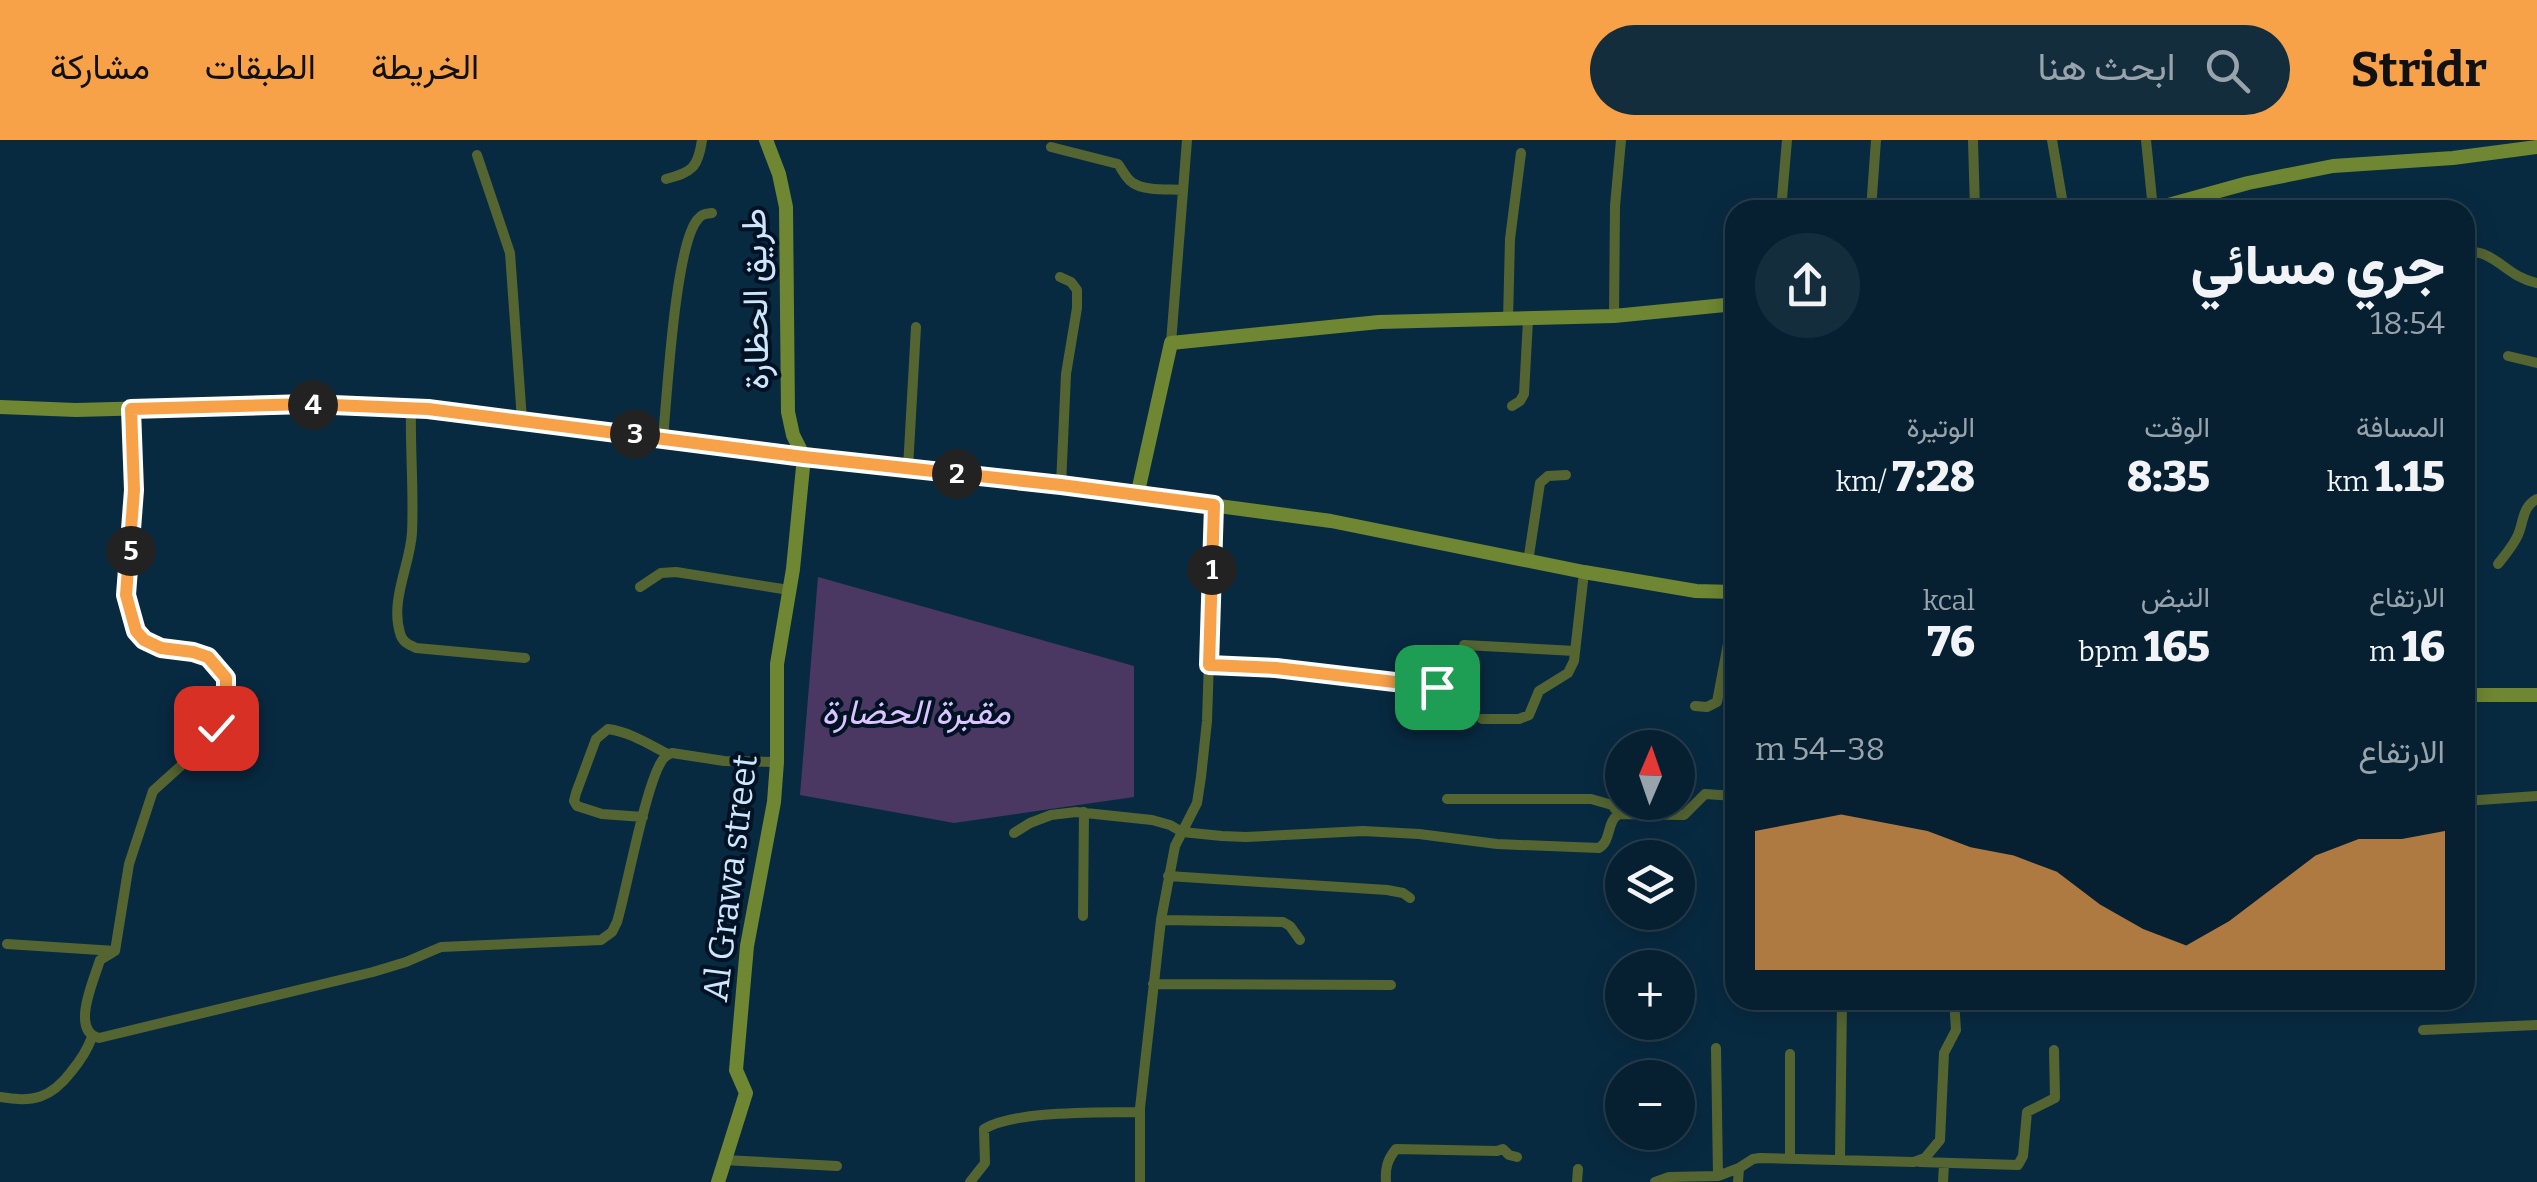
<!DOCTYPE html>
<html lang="ar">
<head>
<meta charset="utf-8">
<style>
  body { margin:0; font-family:Bitter,Vazirmatn,serif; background:#142d3d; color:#f1f3f6; direction:rtl; height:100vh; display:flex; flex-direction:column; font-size:38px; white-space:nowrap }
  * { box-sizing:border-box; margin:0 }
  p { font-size:32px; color:#98a3ab }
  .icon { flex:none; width:55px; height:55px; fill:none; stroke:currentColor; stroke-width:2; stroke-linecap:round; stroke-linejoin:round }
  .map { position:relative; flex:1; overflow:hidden; direction:ltr }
  .details { position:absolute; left:1725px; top:60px; width:750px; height:810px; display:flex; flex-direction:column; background:#062031; border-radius:30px; box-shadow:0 5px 25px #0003,0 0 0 2px #273e4d; direction:rtl }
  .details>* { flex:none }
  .needle { width:65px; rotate:2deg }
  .tools { position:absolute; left:1605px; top:590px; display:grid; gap:20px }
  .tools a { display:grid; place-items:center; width:90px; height:90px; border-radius:50%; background:#062031; box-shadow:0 5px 25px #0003,0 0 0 2px #273e4d; font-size:50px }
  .pin { position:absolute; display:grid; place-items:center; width:85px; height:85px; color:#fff; margin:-42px; border-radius:20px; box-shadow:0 5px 15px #0006 }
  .km { position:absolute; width:50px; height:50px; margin:-25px; border-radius:50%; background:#222; color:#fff; font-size:28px; line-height:50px; text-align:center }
  .round { display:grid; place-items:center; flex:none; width:105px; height:105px; border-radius:52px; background:#142d3d }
  .overview { display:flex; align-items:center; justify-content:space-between; height:170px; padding:0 30px }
  h1 { font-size:55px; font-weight:800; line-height:75px }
  .stats { display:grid; grid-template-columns:repeat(3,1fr); gap:15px; height:170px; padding:10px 30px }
  .stats div { display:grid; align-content:center }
  .stats b { font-size:42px; font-weight:800 }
  .stats small { font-size:28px; font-weight:400 }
  .stats p { font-size:28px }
  .chart { height:280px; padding:20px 30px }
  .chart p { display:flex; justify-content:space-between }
  .chart svg { width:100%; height:180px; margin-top:10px; fill:#f7a149; opacity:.7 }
  header { display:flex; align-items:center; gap:60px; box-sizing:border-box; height:140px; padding:0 50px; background:#f7a149; color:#111 }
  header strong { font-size:48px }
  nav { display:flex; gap:55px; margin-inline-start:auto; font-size:35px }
  .search { width:700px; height:90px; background:#142d3d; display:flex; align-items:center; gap:25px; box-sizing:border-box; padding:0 35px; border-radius:55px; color:#98a3ab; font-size:38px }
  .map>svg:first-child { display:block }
  .green { fill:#4b3862 }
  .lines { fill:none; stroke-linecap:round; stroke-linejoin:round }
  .street { stroke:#556532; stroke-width:10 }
  .secondary { stroke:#6f8732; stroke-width:14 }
  .route-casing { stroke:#fff; stroke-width:20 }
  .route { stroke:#f7a149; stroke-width:12 }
  .labels { text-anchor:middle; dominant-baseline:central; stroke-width:8; stroke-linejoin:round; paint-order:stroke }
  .street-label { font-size:35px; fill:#cee6fb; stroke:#001223 }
  .park-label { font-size:35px; font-style:italic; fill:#dcc4fe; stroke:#001223 }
</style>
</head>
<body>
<header>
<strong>Stridr</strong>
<div class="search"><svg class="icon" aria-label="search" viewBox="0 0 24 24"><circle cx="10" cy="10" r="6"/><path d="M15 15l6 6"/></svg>ابحث هنا</div>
<nav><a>الخريطة</a><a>الطبقات</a><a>مشاركة</a></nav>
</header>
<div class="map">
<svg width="2537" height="1042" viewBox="0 0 2537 1042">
  <rect width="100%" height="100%" fill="#082a41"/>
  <!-- green -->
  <path class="green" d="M818,437L1134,526V657L954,683L800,655Z"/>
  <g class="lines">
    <!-- street -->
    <path class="street" d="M1973,0L1975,70
      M2052,0L2064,70
      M2146,0L2153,69
      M1051,7L1118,24C1122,29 1126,39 1133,43C1145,51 1168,49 1182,50
      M477,15L510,113L522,280
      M666,39C692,32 698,28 702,0
      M1781,70L1787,0
      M1871,70L1876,0
      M2465,112C2471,112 2477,111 2483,114C2502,121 2512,138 2537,143
      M1060,137L1071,142L1077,150V168L1066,234L1061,345
      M1614,176L1615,66L1621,0
      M1508,180L1510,99L1521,13
      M1171,203L1187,0
      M2508,216L2537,223
      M1512,266L1520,261L1524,254L1528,180
      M411,268C410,310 414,351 412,393C410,425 390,460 400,493C402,502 408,504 416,508L525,518
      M131,269L134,350L126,455L130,476L136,491L144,500L161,509L193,512L208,517L226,539V559L216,588L204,605L153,651L129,724L115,811L100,820C94,840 70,891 99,898L373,832L406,822L441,807L601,800L612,792L617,782C626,753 648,631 665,617C667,615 669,614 672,613L724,621L777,622
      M663,298C667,258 675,104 698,79C702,74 705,74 712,73
      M908,328L916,187
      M1528,422L1540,343L1548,336L1566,335
      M2498,424C2505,415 2513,406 2518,395C2524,381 2522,367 2537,359
      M640,447L661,433L676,432L789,450
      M1464,505L1575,511
      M1209,525L1276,528L1437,547
      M1695,566L1707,567L1717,562L1735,467
      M1482,579H1519L1529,575L1539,551L1568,533L1574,521L1584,432
      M1447,659H1591L1612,665L1619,674
      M2465,661L2537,656
      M643,677L602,674L577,666L574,661L576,653L596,599L608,589C630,592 648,604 668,614
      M1014,693L1030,683L1051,675L1076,672L1152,680L1170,685L1182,692L1222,696L1246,697L1363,691L1419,694L1497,704L1599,708C1612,700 1606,682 1619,674L1684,675L1705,654L1735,656
      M1168,736L1387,750L1403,753L1410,758
      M1083,776L1084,672
      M1161,780L1283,782L1290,786L1300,800
      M7,804L115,811
      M1153,844L1391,845
      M2423,890L2537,885
      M1716,908L1718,1036
      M1790,914V1018
      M0,957C33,963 51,958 71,932C80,921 87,911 92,897
      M1840,1018L1842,860
      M724,1020L837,1026
      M1920,1022L2018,1025L2023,1016L2027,972L2055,958L2054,910
      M970,1042L985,1023L984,989C1015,970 1101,973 1140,972
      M1140,1042V968L1161,780L1175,706L1197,663L1201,637L1207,581L1214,365
      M1386,1042C1385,1029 1387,1020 1396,1009L1497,1011L1503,1009L1509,1015L1517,1017
      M1577,1042L1578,1029
      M1655,1042L1669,1037L1718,1036L1739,1028
      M1738,1042L1739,1028L1753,1019L1760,1018L1914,1022L1925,1018L1940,1000L1944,913L1956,890L1954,860
      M1943,1042L1944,1024"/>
    <!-- secondary -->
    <path class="secondary" d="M2150,70L2248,43L2333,26L2453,18L2537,7
      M0,267L76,270L309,264L428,269L804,317L1061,345L1331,381L1584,432L1696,451L1735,452
      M1137,356L1171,203L1379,182L1614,176L1735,164
      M2465,555H2537
      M718,1042L746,953L736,930L747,806L774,662L777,622V524L793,429L804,317L793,295L788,272L786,67L779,34L766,0"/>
  </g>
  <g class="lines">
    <defs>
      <path id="route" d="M216,588L226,558V538L208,517L193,512L161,508L144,500L136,491L126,455L134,350L131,269L309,264L428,269L804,317L1061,345L1214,365L1209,525L1276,528L1437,547"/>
    </defs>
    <!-- route casing -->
    <use href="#route" class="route-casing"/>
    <!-- route -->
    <use href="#route" class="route"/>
  </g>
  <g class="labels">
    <!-- street labels -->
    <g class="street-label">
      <text transform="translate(755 159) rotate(-91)">طريق الحظارة</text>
      <text transform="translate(730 738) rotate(-83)">Al Grawa street</text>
    </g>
    <!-- park labels -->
    <g class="park-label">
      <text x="916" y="572">مقبرة الحضارة</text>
    </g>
  </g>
</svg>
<div class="tools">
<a><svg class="needle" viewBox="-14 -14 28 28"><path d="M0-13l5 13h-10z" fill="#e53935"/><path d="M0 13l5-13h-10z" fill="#98a3ab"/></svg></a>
<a><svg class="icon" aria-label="layers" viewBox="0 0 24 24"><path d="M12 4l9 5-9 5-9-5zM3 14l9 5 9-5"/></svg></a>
<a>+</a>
<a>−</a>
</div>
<div class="pin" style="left:1437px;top:547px;background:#1e9e55"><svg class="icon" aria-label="arrive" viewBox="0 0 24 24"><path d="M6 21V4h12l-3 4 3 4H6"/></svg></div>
<div class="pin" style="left:216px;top:588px;background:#d93025"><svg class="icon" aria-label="check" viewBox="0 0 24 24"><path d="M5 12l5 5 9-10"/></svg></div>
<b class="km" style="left:1212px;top:430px">1</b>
<b class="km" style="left:957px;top:334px">2</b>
<b class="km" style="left:635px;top:294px">3</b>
<b class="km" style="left:313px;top:265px">4</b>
<b class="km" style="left:131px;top:411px">5</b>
<section class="details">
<div class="overview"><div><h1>جري مسائي</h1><p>18:54</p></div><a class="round"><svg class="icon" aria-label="share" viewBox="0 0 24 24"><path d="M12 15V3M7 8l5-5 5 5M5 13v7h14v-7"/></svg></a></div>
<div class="stats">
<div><p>المسافة</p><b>1.15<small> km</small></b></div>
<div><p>الوقت</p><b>8:35</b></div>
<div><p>الوتيرة</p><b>7:28<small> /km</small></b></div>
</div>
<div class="stats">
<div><p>الارتفاع</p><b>16<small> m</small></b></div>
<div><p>النبض</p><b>165<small> bpm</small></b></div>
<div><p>kcal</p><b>76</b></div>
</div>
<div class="chart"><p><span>الارتفاع</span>38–54 m</p>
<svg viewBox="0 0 160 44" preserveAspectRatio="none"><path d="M0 44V10L10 8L20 6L30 8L40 10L50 14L60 16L70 20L80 28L90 34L100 38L110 32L120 24L130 16L140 12L150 12L160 10V44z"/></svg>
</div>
</section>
</div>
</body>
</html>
